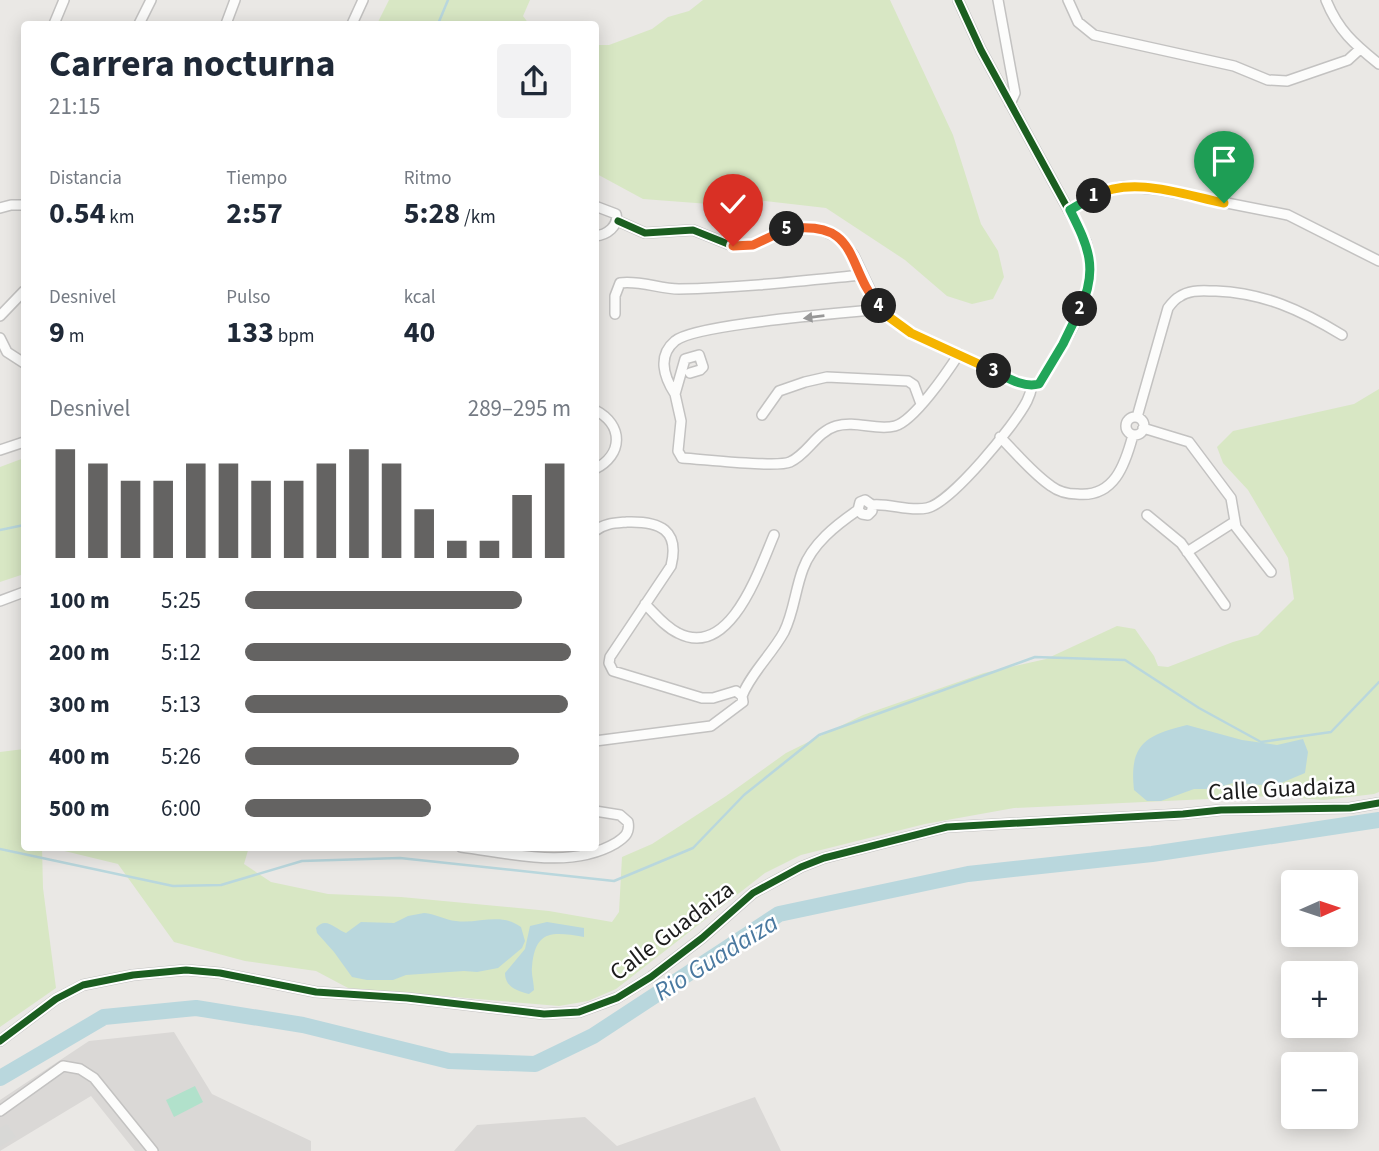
<!DOCTYPE html>
<html lang="es">
<head>
<meta charset="utf-8">
<style>
  body { margin:0; font-family:"Source Sans 3",sans-serif; background:#f2f2f3; color:#1f2937; height:100vh; display:flex; flex-direction:column; font-size:26px; white-space:nowrap }
  * { box-sizing:border-box; margin:0 }
  p { font-size:23px; color:#747a83 }
  .icon { flex:none; width:38px; height:38px; fill:none; stroke:currentColor; stroke-width:2; stroke-linecap:round; stroke-linejoin:round }
  .map { position:relative; flex:1; overflow:hidden }
  .side { position:absolute; left:21px; top:21px; width:578px; height:830px; display:flex; flex-direction:column; background:#fff; border-radius:7px; box-shadow:0 4px 18px #0003 }
  .side>* { flex:none }
  .needle { width:46px; rotate:87deg }
  .controls { position:absolute; left:1281px; top:870px; display:grid; gap:14px }
  .controls a { display:grid; place-items:center; width:77px; height:77px; border-radius:7px; background:#fff; box-shadow:0 4px 18px #0003; font-size:35px }
  .pin { position:absolute; display:grid; place-items:center; width:60px; height:60px; color:#fff; margin:-72px -30px; border-radius:50% 50% 50% 0; rotate:-45deg; box-shadow:0 0 7px #0007 }
  .pin .icon { rotate:45deg }
  .km { position:absolute; width:35px; height:35px; margin:-18px; border-radius:50%; background:#222; color:#fff; font-size:19px; line-height:35px; text-align:center }
  .round { display:grid; place-items:center; flex:none; width:74px; height:74px; border-radius:7px; background:#f2f2f3 }
  .head { display:flex; align-items:center; justify-content:space-between; height:119px; padding:0 28px }
  h1 { font-size:38px; font-weight:700; line-height:52px }
  .stats { display:grid; grid-template-columns:repeat(3,1fr); gap:10px; height:119px; padding:7px 28px }
  .stats div { display:grid; align-content:center }
  .stats b { font-size:30px; font-weight:700 }
  .stats small { font-size:19px; font-weight:400 }
  .stats p { font-size:19px }
  .chart { height:196px; padding:14px 28px }
  .chart p { display:flex; justify-content:space-between }
  .chart svg { width:100%; height:126px; margin-top:7px; stroke:#646362; stroke-width:6 }
  ul { padding:0 28px; list-style:none; font-size:23px }
  li { display:grid; grid-template-columns:112px 84px 1fr; align-items:center; height:52px }
  li i { height:18px; border-radius:9px; background:#646362 }
  .map>svg:first-child { display:block }
  .residential { fill:#dad8d6 }
  .religious { fill:#d8d8d6 }
  .grass { fill:#d8e7c4 }
  .pitch { fill:#b1e1cb }
  .water { fill:#b9d7dd }
  .lines { fill:none; stroke-linecap:round; stroke-linejoin:round }
  .stream { stroke:#b9d7dd; stroke-width:2.5 }
  .river { stroke:#b9d7dd; stroke-width:16 }
  .minor-casing { stroke:#c3c2c1; stroke-width:12 }
  .minor { stroke:#fcfcfb; stroke-width:9 }
  .cycleway-casing { stroke:#fff; stroke-width:11 }
  .cycleway { stroke:#1b5e20; stroke-width:7 }
  .oneway { fill:#979797 }
  .split-1-casing { stroke:#fff; stroke-width:14 }
  .split-2-casing { stroke:#fff; stroke-width:14 }
  .split-3-casing { stroke:#fff; stroke-width:14 }
  .split-4-casing { stroke:#fff; stroke-width:14 }
  .split-5-casing { stroke:#fff; stroke-width:14 }
  .split-6-casing { stroke:#fff; stroke-width:14 }
  .split-1 { stroke:#f5b400; stroke-width:9 }
  .split-2 { stroke:#22a559; stroke-width:9 }
  .split-3 { stroke:#22a559; stroke-width:9 }
  .split-4 { stroke:#f5b400; stroke-width:9 }
  .split-5 { stroke:#f0652b; stroke-width:9 }
  .split-6 { stroke:#f0652b; stroke-width:9 }
  .labels { text-anchor:middle; dominant-baseline:central; stroke-width:5; stroke-linejoin:round; paint-order:stroke }
  .street-label { font-size:24px; fill:#1c1c1c; stroke:#fff }
  .water-label { font-size:26px; font-style:italic; fill:#4a79a0; stroke:#fff }
</style>
</head>
<body>
<div class="map">
<svg width="1379" height="1151" viewBox="0 0 1379 1151">
  <rect width="100%" height="100%" fill="#eae8e5"/>
  <!-- residential -->
  <path class="residential" d="M174,1032L212,1094L311,1141V1151H135L91,1096L0,1151V1100L89,1041Z
    M755,1097L781,1151H454L477,1125L585,1117L617,1146Z"/>
  <!-- religious -->
  <path class="religious" d="M7,1124L16,1137L0,1147V1128Z"/>
  <!-- grass -->
  <path class="grass" d="M389,0H530L523,16L529,24H377Z
    M703,0H890L953,135L981,224L998,251L1004,277L993,299L972,304L947,296L905,260L826,208L765,201L709,204L643,199L595,173V45H609L652,29L668,17L689,11Z
    M1379,389V792L1374,794L1324,800L1274,796L1014,808L925,824L801,855L765,873L616,989L588,1001L559,1006L348,988L316,971L245,961L174,942L118,864L48,847H249L244,864L271,882L328,894L401,897L549,911L612,922L619,912L622,857L652,844L726,796L786,753L863,715L984,673L1046,659L1117,626L1135,629L1154,656L1158,666L1168,667L1233,642L1258,635L1294,599L1288,558L1248,490L1223,463L1217,447L1233,431L1354,404Z
    M24,458V574L0,582V467Z
    M24,749V847H42L43,888L56,988L0,1027V752Z"/>
  <!-- pitch -->
  <path class="pitch" d="M195,1086L203,1102L174,1117L166,1100Z"/>
  <!-- water -->
  <path class="water" d="M1187,725L1242,740L1277,745L1303,739L1308,752L1305,773L1274,786L1233,783L1213,789H1194L1161,801H1147L1134,790C1129,745 1145,735 1187,725Z
    M424,913C436,914 445,920 456,921C479,924 501,912 521,927L525,941L522,948L498,968L477,972L464,971L406,975L393,980H367L352,977L334,952L317,933L316,928C326,916 335,929 346,933L361,922L394,923L408,916Z
    M547,922L584,928V937C553,932 535,929 532,967C531,974 534,983 534,990L529,994C517,991 505,987 505,973L525,949L530,926Z"/>
  <g class="lines">
    <!-- stream -->
    <path class="stream" d="M438,24L448,0
      M0,530L24,525
      M0,849L173,886L221,885L302,861L400,858L614,881L693,848L744,795L819,735L1035,657L1125,660L1199,708L1261,742L1331,732L1379,682"/>
    <!-- river -->
    <path class="river" d="M0,1078L104,1017L196,1008L303,1025L449,1061L535,1064L593,1036L779,914L968,874L1152,854L1379,820"/>
    <defs>
      <path id="minor" d="M998,0L1015,93L1010,104
        M1068,0L1078,22L1094,35L1234,66L1268,80L1287,81L1348,60L1360,49
        M1326,0C1338,30 1354,44 1379,64
        M54,24L64,0
        M139,24L151,0
        M226,24L235,0
        M352,24L363,0
        M595,206L616,214C619,226 607,235 595,236
        M0,208L11,205H24
        M1070,210L1106,190L1124,186L1161,190L1288,215L1379,261
        M618,221L645,233L693,230L733,246L753,245L782,230L818,228L841,239L854,256L875,300L889,317L911,333L1020,383L1032,386L1039,384C1058,353 1087,311 1090,275C1091,264 1089,253 1086,242L981,50L958,0
        M615,314V296L620,283C639,280 660,289 679,289C740,288 801,281 861,275
        M0,316L24,291
        M0,338L7,352L24,363
        M690,373L700,370L703,367L699,355L685,359L675,394L681,421L678,451L682,458C702,459 776,468 790,462C808,454 816,432 836,426C856,420 876,431 895,426C914,421 948,371 959,354
        M675,394C664,377 657,356 675,341C694,324 847,313 882,309
        M595,410C624,425 623,455 595,469
        M762,415L779,391L805,382L827,377L908,381L914,385L921,404
        M1137,417L1168,308C1171,304 1175,299 1179,297C1190,289 1203,291 1216,291C1264,293 1301,310 1342,335
        M1126 426a9 9 0 1 1 18 0a9 9 0 1 1-18 0Z
        M1143,428L1189,442L1231,498L1236,527L1271,572
        M1000,437C1017,454 1032,473 1051,486C1059,492 1067,494 1077,494C1114,498 1125,465 1133,435
        M0,450L24,442
        M872,505C890,503 909,512 927,508C951,503 1015,425 1027,401C1029,397 1031,391 1032,386
        M1147,515L1181,543L1225,605
        M595,531C604,523 616,523 627,522C660,521 680,530 671,566L610,657L609,663L613,671L702,698H713L736,691L742,696L743,702L711,726L595,741
        M1187,552L1234,522
        M0,601L24,592
        M645,604C655,614 665,627 678,633C730,660 759,570 774,535
        M742,696C751,673 772,654 784,632C794,612 795,590 803,569C812,544 836,525 858,510L860,502L865,500L872,505V511L868,515L862,514L858,510
        M461,847C510,853 570,870 616,843C625,837 630,833 628,822L620,815L595,811
        M0,1041L56,999L83,985L133,975L186,970L220,973L316,992L407,998L544,1014L579,1012L617,998L651,977L702,938L753,893L801,867L824,858L947,827L1183,814L1221,810L1350,808L1379,803
        M0,1111L63,1066L80,1069L94,1078L153,1151"/>
    </defs>
    <!-- minor casing -->
    <use href="#minor" class="minor-casing"/>
    <!-- minor -->
    <use href="#minor" class="minor"/>
    <defs>
      <path id="cycleway" d="M618,221L645,233L693,230L733,246L753,245L782,230L818,228L841,239L854,256L875,300L889,317L911,333L1020,383L1032,386L1039,384C1058,353 1087,311 1090,275C1091,264 1089,253 1086,242L981,50L958,0
        M0,1041L56,999L83,985L133,975L186,970L220,973L316,992L407,998L544,1014L579,1012L617,998L651,977L702,938L753,893L801,867L824,858L947,827L1183,814L1221,810L1350,808L1379,803"/>
    </defs>
    <!-- cycleway casing -->
    <use href="#cycleway" class="cycleway-casing"/>
    <!-- cycleway -->
    <use href="#cycleway" class="cycleway"/>
  </g>
  <!-- one-way arrows -->
  <defs><path id="oneway-solid" d="M-6-.8H1V-3.2L6.5 0L1 3.2V.8H-6Z" transform="scale(1.75)"/></defs>
  <use class="oneway" href="#oneway-solid" transform="translate(814 317) rotate(173)"/>
  <g class="lines">
    <defs>
      <path id="split-1" d="M1094,196C1132,175 1184,195 1224,203"/>
      <path id="split-2" d="M1080,309C1099,269 1088,246 1070,210L1094,196"/>
      <path id="split-3" d="M994,371C1008,378 1023,388 1039,384L1063,344L1080,309"/>
      <path id="split-4" d="M879,306L889,317L911,333L994,371"/>
      <path id="split-5" d="M787,229C861,219 845,267 879,306"/>
      <path id="split-6" d="M733,246L753,245L787,229"/>
    </defs>
    <!-- split-1 casing -->
    <use href="#split-1" class="split-1-casing"/>
    <!-- split-2 casing -->
    <use href="#split-2" class="split-2-casing"/>
    <!-- split-3 casing -->
    <use href="#split-3" class="split-3-casing"/>
    <!-- split-4 casing -->
    <use href="#split-4" class="split-4-casing"/>
    <!-- split-5 casing -->
    <use href="#split-5" class="split-5-casing"/>
    <!-- split-6 casing -->
    <use href="#split-6" class="split-6-casing"/>
    <!-- split-1 -->
    <use href="#split-1" class="split-1"/>
    <!-- split-2 -->
    <use href="#split-2" class="split-2"/>
    <!-- split-3 -->
    <use href="#split-3" class="split-3"/>
    <!-- split-4 -->
    <use href="#split-4" class="split-4"/>
    <!-- split-5 -->
    <use href="#split-5" class="split-5"/>
    <!-- split-6 -->
    <use href="#split-6" class="split-6"/>
  </g>
  <g class="labels">
    <!-- street labels -->
    <g class="street-label">
      <text transform="translate(1282 789) rotate(-3)">Calle Guadaiza</text>
      <text transform="translate(672 931) rotate(-37)">Calle Guadaiza</text>
    </g>
    <!-- water labels -->
    <g class="water-label">
      <text transform="translate(716 957) rotate(-32)">Rio Guadaiza</text>
    </g>
  </g>
</svg>
<div class="controls">
<a><svg class="needle" viewBox="-14 -14 28 28"><path d="M0-13l5 13h-10z" fill="#e53935"/><path d="M0 13l5-13h-10z" fill="#747a83"/></svg></a>
<a>+</a>
<a>−</a>
</div>
<div class="pin" style="left:1224px;top:203px;background:#1e9e55"><svg class="icon" aria-label="arrive" viewBox="0 0 24 24"><path d="M6 21V4h12l-3 4 3 4H6"/></svg></div>
<div class="pin" style="left:733px;top:246px;background:#d93025"><svg class="icon" aria-label="check" viewBox="0 0 24 24"><path d="M5 12l5 5 9-10"/></svg></div>
<b class="km" style="left:1094px;top:196px">1</b>
<b class="km" style="left:1080px;top:309px">2</b>
<b class="km" style="left:994px;top:371px">3</b>
<b class="km" style="left:879px;top:306px">4</b>
<b class="km" style="left:787px;top:229px">5</b>
<section class="side">
<div class="head"><div><h1>Carrera nocturna</h1><p>21:15</p></div><a class="round"><svg class="icon" aria-label="share" viewBox="0 0 24 24"><path d="M12 15V3M7 8l5-5 5 5M5 13v7h14v-7"/></svg></a></div>
<div class="stats">
<div><p>Distancia</p><b>0.54<small> km</small></b></div>
<div><p>Tiempo</p><b>2:57</b></div>
<div><p>Ritmo</p><b>5:28<small> /km</small></b></div>
</div>
<div class="stats">
<div><p>Desnivel</p><b>9<small> m</small></b></div>
<div><p>Pulso</p><b>133<small> bpm</small></b></div>
<div><p>kcal</p><b>40</b></div>
</div>
<div class="chart"><p><span>Desnivel</span>289–295 m</p>
<svg viewBox="0 0 160 44" preserveAspectRatio="none"><path d="M5 44V6M15 44V11M25 44V17M35 44V17M45 44V11M55 44V11M65 44V17M75 44V17M85 44V11M95 44V6M105 44V11M115 44V27M125 44V38M135 44V38M145 44V22M155 44V11"/></svg>
</div>
<ul>
<li><b>100 m</b>5:25<i style="width:85%"></i></li>
<li><b>200 m</b>5:12<i style="width:100%"></i></li>
<li><b>300 m</b>5:13<i style="width:99%"></i></li>
<li><b>400 m</b>5:26<i style="width:84%"></i></li>
<li><b>500 m</b>6:00<i style="width:57%"></i></li>
</ul>
</section>
</div>
</body>
</html>
